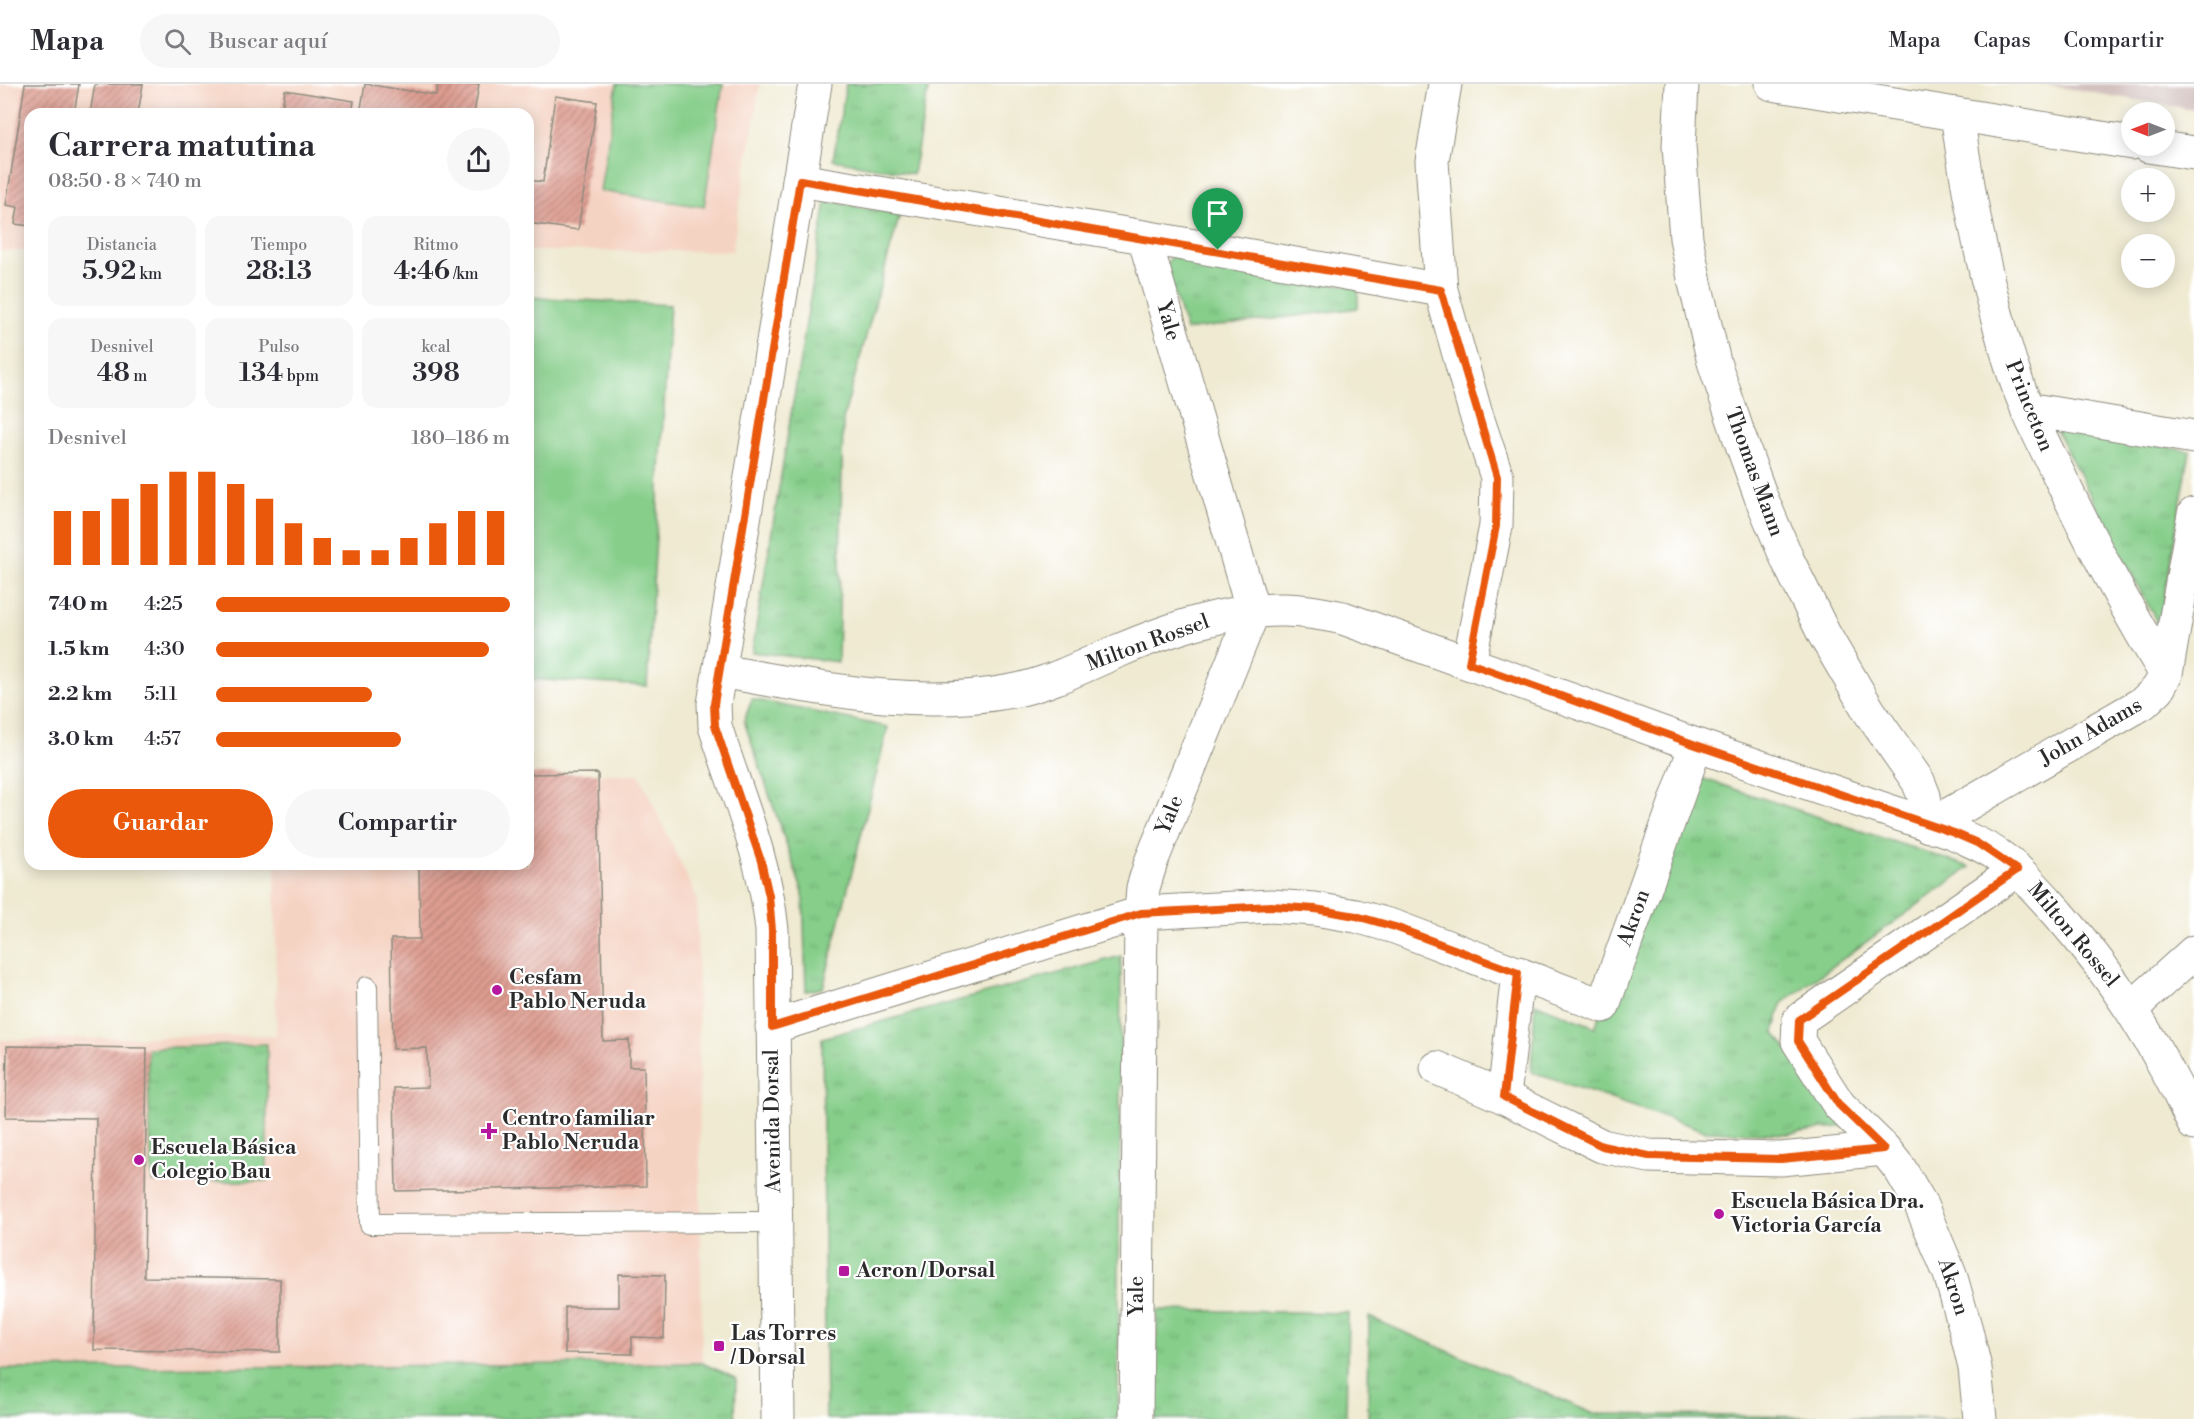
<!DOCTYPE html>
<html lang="es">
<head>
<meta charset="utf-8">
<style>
  body { margin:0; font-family:"Libre Bodoni",serif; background:#f7f7f7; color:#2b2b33; height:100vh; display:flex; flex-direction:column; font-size:22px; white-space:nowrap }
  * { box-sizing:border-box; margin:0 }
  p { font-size:20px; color:#7c7c81 }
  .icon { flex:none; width:33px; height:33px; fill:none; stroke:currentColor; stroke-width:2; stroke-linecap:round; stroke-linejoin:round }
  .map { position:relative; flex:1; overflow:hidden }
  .panel { position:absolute; left:24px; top:24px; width:510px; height:762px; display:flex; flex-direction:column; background:#fff; border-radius:18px; box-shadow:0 3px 15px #0003 }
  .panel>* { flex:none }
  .needle { width:39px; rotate:270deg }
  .tools { position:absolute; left:2121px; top:18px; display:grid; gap:12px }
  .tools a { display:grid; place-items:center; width:54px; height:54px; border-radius:50%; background:#fff; box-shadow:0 3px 15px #0003; font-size:30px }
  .pin { position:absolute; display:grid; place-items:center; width:51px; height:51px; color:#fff; margin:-62px -26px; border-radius:50% 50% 50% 0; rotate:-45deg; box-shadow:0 0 6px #0007 }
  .pin .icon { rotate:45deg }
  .round { display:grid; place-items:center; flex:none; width:63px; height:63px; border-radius:32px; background:#f7f7f7 }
  .head { display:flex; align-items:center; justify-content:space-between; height:102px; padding:0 24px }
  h1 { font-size:33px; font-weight:600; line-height:45px }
  .figures { display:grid; grid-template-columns:repeat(3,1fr); gap:9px; height:102px; padding:6px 24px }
  .figures div { display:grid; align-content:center; border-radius:15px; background:#f7f7f7; text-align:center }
  .figures b { font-size:26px; font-weight:600 }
  .figures small { font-size:16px; font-weight:400 }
  .figures p { font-size:16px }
  .chart { height:168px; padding:12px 24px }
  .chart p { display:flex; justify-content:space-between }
  .chart svg { width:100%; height:108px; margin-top:6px; stroke:#ea580c; stroke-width:6 }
  .cta { display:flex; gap:12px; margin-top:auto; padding:12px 24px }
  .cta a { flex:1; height:69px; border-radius:36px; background:#ea580c; color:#fff; font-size:24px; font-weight:600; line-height:69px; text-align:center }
  .cta a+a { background:#f7f7f7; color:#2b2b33 }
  ul { padding:0 24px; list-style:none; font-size:20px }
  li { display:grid; grid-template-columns:96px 72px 1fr; align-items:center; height:45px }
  li i { height:15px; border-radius:8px; background:#ea580c }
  header { display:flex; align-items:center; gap:36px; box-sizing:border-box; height:84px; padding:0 30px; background:#fff; border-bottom:2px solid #e1e1e2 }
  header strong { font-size:28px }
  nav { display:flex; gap:33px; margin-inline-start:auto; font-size:21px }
  .search { width:420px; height:54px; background:#f7f7f7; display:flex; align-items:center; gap:15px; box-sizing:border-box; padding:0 21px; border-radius:33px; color:#7c7c81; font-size:22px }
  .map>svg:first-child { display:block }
  .built { fill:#f5d3c2 }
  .railway { fill:#d1c0bd }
  .grass { fill:url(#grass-tufts); stroke:#587c5a; stroke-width:1.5 }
  .garden { fill:#86ce8a; stroke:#587c5a; stroke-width:1.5 }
  .building { fill:url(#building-hatch) }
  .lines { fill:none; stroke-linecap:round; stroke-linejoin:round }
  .service-casing { stroke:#8d8a7e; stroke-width:22 }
  .minor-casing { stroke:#8d8a7e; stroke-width:35 }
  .tertiary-casing { stroke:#8d8a7e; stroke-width:35 }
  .service { stroke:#fff; stroke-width:20 }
  .minor { stroke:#fff; stroke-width:33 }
  .tertiary { stroke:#fff; stroke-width:33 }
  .route-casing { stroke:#fff; stroke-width:12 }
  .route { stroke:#ea580c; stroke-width:8 }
  .poi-dot { fill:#b5179e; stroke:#fff; stroke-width:2 }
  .labels { text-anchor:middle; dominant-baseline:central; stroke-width:4.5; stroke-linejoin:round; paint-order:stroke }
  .street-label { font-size:21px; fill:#2b2b2b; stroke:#fff }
  .poi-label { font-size:21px; font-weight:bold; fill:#2b2b2b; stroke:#fff; text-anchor:start }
</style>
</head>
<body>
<header>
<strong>Mapa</strong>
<div class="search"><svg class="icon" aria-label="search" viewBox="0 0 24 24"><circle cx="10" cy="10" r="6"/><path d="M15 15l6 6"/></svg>Buscar aquí</div>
<nav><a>Mapa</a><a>Capas</a><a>Compartir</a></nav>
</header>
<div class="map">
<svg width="2194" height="1335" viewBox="0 0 2194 1335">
  <defs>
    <pattern id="grass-tufts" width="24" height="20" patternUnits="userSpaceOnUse" patternTransform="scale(1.5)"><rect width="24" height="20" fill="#86ce8a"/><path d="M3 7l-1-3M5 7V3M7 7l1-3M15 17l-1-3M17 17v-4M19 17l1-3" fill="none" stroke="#74b177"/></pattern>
    <pattern id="building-hatch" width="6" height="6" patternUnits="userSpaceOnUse" patternTransform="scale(1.5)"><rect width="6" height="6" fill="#de9d91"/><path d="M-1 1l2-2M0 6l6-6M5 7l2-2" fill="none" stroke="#b48077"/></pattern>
  </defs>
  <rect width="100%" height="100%" fill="#fff"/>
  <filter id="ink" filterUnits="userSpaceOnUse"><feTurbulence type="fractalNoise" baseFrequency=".0167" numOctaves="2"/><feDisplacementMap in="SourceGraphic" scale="12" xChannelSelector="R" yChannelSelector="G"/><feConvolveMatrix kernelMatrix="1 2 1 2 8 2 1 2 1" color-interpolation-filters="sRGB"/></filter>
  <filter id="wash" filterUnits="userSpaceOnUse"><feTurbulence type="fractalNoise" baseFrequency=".008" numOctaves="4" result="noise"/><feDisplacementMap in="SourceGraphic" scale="24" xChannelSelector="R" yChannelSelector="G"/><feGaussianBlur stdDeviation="1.35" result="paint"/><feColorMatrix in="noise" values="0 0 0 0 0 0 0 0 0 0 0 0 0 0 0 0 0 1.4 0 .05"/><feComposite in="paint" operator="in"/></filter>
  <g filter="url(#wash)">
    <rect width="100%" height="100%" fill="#efead1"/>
    <!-- built -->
    <path class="built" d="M0,0H760L732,167H528V30H30V167H0Z
      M639,690L697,814L702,1279L0,1285V956L276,951L275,780H528V691Z"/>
    <!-- railway -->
    <path class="railway" d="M2041,0H2194V26Z"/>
    <!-- grass -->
    <path class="grass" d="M846,0H929L913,90L833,76Z
      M826,117L900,130L843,335L838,578L752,568Z
      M1175,169L1358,204V224L1186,246L1165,181Z
      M2055,344L2190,367L2159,542Z
      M752,615L888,643L823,904L806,907L803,809L744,637Z
      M1698,693L1970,783L1782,919L1774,948L1844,1042L1787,1050L1706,1047L1531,988L1535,919L1595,943Z
      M1121,872L1118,1335H826L822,954Z
      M267,960V1097L152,1098L147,964Z
      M1157,1226L1348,1229L1346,1335H1155Z
      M1369,1233L1594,1330L1962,1335H1368Z
      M702,1279L736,1294L735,1335H0V1285Z"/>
    <!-- garden -->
    <path class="garden" d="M617,0H723L704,123L600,107Z
      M528,213L670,221L647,602L528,595Z"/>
    <g id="blocks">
      <!-- building -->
      <path class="building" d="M25,0H79L74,30H30V142L15,140L18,123L6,121Z
        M95,0H143L138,30H90Z
        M365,0L436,11L438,0H479L474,30H360Z
        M285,6L354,17L352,30H281Z
        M555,12L597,18L578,146L528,139V96L543,98Z
        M598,689L603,957L629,956V983H644L646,1102L396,1107L394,1004L428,1003L427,964L393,965L391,855H420L419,780H528V690Z
        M7,962L147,964L144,1193L280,1195V1268L94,1266L96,1034L6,1033Z
        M619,1190L665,1191L664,1254L632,1253V1270L565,1269V1223H619Z"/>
    </g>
  </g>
  <g filter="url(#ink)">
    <use href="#blocks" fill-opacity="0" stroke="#8d8a7e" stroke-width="1.5"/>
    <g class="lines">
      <defs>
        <path id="service" d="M367,903L370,1140L775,1138"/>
        <path id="minor" d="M1445,0L1432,77L1441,206L1475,327L1497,393L1496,442L1469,579
          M1682,0L1679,62L1686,154L1695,199L1714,278L1739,352L1761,413L1788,477L1824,550L1869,627L1918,697L1924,712L1929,742L2143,619L2158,605L2166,590L2194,430
          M1957,30C1969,118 1986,203 2013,287C2024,322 2041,354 2057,387C2090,456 2126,525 2166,590
          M799,96L1144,153L1441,206
          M2027,325L2194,353
          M2132,924L2194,868
          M772,943L1141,829L1271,822L1315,825L1356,832L1395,843L1603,922L1696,661
          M1437,984L1504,1013L1602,1062L1649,1072L1781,1075L1884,1065
          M1504,1013L1518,889
          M1136,1335L1141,829L1143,804L1151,778L1253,528L1144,153
          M1980,1335L1975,1284L1966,1246L1950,1190L1920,1119L1900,1085L1884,1065L1839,1021L1798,957L1799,936L2017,786"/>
        <path id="tertiary" d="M1772,0L2132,59
          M2148,62L2194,69
          M719,587C815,603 914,626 1012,607C1049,600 1083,582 1118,567C1170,545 1227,525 1284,526C1304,526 1324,530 1343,534L1696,661L1954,749C1969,756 1985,762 1999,772C2021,787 2040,809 2058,829C2115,894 2157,961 2194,1040
          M778,1335L772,846C765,774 737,711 715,642L714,620L815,0"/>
      </defs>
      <!-- service casing -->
      <use href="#service" class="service-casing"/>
      <!-- minor casing -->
      <use href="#minor" class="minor-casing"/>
      <!-- tertiary casing -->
      <use href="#tertiary" class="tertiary-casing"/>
      <!-- service -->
      <use href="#service" class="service"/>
      <!-- minor -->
      <use href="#minor" class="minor"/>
      <!-- tertiary -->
      <use href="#tertiary" class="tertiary"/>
    </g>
  </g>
  <g class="lines" filter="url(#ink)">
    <defs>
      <path id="route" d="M800,96L1441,206L1497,393L1496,442L1469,579L1696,661L1954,749L1977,759L2017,786L1799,936L1798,957L1839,1021L1884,1065L1781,1075L1649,1072L1602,1062L1504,1013L1518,889L1395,843L1356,832L1315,825L1271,822L1141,829L772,943V846L769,812L761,777L715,642L714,620Z"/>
    </defs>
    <!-- route casing -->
    <use href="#route" class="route-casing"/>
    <!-- route -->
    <use href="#route" class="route"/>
  </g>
  <!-- markers -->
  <g class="poi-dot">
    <circle cx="497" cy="906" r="6"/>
    <path d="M486 1038h6v6h6v6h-6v6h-6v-6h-6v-6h6z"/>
    <circle cx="139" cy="1076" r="6"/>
    <circle cx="1719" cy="1130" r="6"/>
    <rect x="838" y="1181" width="12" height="12" rx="3"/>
    <rect x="713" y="1256" width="12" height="12" rx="3"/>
  </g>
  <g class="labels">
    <!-- street labels -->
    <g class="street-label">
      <text transform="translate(1168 237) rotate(74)">Yale</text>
      <text transform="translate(2029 322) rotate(68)">Princeton</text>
      <text transform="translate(1754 388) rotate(70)">Thomas Mann</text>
      <text transform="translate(1148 559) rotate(-20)">Milton Rossel</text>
      <text transform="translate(2091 648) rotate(-30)">John Adams</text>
      <text transform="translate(1170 731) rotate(-68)">Yale</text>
      <text transform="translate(1634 834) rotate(-70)">Akron</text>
      <text transform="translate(2073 851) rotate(50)">Milton Rossel</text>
      <text transform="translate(773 1037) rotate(-91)">Avenida Dorsal</text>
      <text transform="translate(1953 1203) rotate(72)">Akron</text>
      <text transform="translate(1137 1212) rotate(-90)">Yale</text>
    </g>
    <!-- poi labels -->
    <g class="poi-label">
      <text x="509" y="894">Cesfam<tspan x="509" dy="24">Pablo Neruda</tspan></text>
      <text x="502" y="1035">Centro familiar<tspan x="502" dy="24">Pablo Neruda</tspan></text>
      <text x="151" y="1064">Escuela Básica<tspan x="151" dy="24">Colegio Bau</tspan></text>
      <text x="1731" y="1118">Escuela Básica Dra.<tspan x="1731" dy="24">Victoria García</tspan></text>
      <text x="856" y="1187">Acron / Dorsal</text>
      <text x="731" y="1250">Las Torres<tspan x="731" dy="24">/ Dorsal</tspan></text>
    </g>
  </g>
</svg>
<div class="tools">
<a><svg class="needle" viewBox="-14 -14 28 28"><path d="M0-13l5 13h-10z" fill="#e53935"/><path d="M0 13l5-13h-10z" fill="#7c7c81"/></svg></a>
<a>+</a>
<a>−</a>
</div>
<div class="pin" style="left:1218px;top:166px;background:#1e9e55"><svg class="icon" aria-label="arrive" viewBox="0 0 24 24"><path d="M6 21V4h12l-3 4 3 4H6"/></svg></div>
<section class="panel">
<div class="head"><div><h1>Carrera matutina</h1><p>08:50 · 8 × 740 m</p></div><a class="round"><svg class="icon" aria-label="share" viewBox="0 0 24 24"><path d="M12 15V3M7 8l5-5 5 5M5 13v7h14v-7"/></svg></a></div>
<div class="figures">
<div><p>Distancia</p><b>5.92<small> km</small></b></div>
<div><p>Tiempo</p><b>28:13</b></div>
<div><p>Ritmo</p><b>4:46<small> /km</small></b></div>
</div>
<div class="figures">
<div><p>Desnivel</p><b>48<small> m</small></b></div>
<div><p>Pulso</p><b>134<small> bpm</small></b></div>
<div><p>kcal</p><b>398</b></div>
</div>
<div class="chart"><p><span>Desnivel</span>180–186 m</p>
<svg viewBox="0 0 160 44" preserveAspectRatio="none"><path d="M5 44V22M15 44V22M25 44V17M35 44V11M45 44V6M55 44V6M65 44V11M75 44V17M85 44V27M95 44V33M105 44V38M115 44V38M125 44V33M135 44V27M145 44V22M155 44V22"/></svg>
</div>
<ul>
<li><b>740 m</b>4:25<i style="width:100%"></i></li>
<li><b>1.5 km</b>4:30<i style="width:93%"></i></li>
<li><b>2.2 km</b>5:11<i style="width:53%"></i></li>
<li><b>3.0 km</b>4:57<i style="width:63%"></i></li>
</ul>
<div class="cta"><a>Guardar</a><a>Compartir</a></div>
</section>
</div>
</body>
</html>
